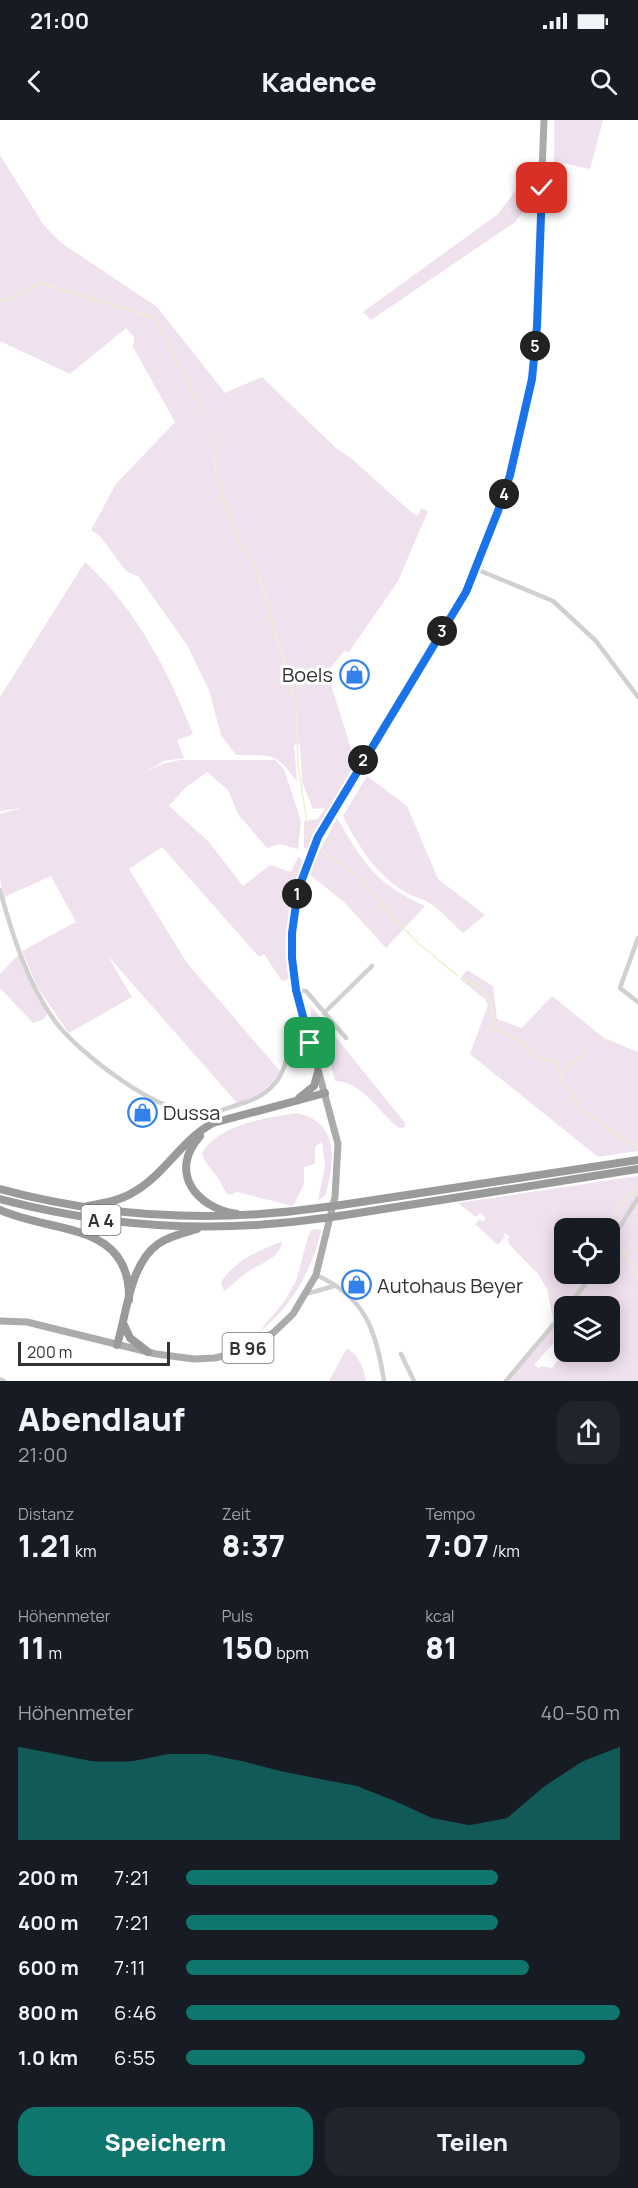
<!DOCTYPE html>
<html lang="de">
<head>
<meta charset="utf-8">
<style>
  body { margin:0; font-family:Manrope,sans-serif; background:#20242c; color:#f1f3f6; height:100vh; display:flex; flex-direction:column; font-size:22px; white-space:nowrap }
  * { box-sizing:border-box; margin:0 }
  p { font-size:20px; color:#9ea1a6 }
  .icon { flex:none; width:33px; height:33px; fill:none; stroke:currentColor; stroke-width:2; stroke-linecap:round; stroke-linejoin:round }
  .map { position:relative; height:1261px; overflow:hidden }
  .details { display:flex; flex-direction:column; background:#171b24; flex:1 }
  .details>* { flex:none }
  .tools { position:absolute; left:554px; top:1098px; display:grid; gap:12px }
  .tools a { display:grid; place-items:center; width:66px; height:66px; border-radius:12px; background:#171b24; box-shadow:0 3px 15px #0003; font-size:30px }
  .scale { position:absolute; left:18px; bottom:15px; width:152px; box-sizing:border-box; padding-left:6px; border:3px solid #333; border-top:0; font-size:16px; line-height:21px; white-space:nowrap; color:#333; -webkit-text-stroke:4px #fff; paint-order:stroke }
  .pin { position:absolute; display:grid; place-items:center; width:51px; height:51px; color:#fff; margin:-26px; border-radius:12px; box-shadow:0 3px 9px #0006 }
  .km { position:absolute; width:30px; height:30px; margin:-15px; border-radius:50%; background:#222; color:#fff; font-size:16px; line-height:30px; text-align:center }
  .round { display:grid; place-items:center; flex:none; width:63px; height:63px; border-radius:18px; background:#20242c }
  .overview { display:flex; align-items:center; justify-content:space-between; height:102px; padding:0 18px }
  h1 { font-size:33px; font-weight:800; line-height:45px }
  .figures { display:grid; grid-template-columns:repeat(3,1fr); gap:9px; height:102px; padding:6px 18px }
  .figures div { display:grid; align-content:center }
  .figures b { font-size:30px; font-weight:800 }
  .figures small { font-size:16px; font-weight:400 }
  .figures p { font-size:16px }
  .chart { height:168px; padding:12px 18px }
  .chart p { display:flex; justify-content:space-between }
  .chart svg { width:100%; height:108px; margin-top:6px; fill:#0f766e; opacity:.7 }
  .button { display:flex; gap:12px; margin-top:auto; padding:12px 18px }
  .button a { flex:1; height:69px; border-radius:18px; background:#0f766e; color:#fff; font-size:24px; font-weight:800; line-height:69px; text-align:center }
  .button a+a { background:#20242c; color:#f1f3f6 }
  ul { padding:0 18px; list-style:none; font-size:20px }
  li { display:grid; grid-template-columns:96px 72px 1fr; align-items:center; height:45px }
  li i { height:15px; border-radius:8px; background:#0f766e }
  .status { display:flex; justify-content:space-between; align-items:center; height:42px; padding:0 30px; background:#171b24; direction:ltr }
  .status svg { height:16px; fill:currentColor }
  header { display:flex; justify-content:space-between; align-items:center; height:78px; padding:0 18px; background:#171b24; font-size:27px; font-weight:800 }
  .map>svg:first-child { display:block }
  .green { fill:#efe1ee; fill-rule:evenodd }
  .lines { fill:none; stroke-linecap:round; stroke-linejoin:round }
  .stream { stroke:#edefcd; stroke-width:1.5 }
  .street { stroke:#d0d0d0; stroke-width:4.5 }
  .primary { stroke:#ababab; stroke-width:7 }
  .highway { stroke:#9a9a9a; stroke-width:8 }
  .highway-bridge { stroke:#9a9a9a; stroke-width:8 }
  .route-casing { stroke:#fff; stroke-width:12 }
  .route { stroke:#1a73e8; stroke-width:8 }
  .labels { text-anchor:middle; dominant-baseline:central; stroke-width:6; stroke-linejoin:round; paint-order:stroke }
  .shield { fill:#fff; stroke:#707070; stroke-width:1.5 }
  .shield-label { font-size:18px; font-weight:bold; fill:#333 }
  .poi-label { font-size:20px; fill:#333; stroke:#fff; text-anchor:start }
</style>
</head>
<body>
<div class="status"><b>21:00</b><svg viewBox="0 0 49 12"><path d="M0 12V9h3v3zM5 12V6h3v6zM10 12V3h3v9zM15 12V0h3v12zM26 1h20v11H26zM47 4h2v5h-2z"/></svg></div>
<header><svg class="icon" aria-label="back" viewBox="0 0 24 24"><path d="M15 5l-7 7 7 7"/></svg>Kadence<svg class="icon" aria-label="search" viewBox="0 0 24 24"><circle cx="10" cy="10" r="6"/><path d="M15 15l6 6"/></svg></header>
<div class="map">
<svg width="638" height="1261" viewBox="0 0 638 1261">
  <rect width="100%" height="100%" fill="#fff"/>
  <!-- green -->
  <path class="green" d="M554,0H603L590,49L563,43L554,86Z
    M0,35L43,104L60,122L157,187L225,273L262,257L337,329L352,339L411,392L418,396L421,388L428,391L398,461L349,532L344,531L327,552L356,644L308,729L304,728V701L318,699L325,688L313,689L302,662L300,624L294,625L297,662C275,631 273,636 236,635L221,615L209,570L187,525L139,457L126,451L100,416L91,410L116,364L175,302L133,227L134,217L126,208L70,254L0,221Z
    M537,56L539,72L515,102L371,200L363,192L498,94L523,60Z
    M85,442C136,489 168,550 193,614L177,620L184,638L164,641L145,652L165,643L180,640H275L284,649L301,701L298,729L279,724L267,728L238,694L228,670L207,652L185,668L169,686L208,721L243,766L270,745L291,752L298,737L303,740C292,782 288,816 291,859L282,861L264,834L259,837L162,727L129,749L187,843L280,951C269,969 256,977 237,983L108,836L132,877L69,913L38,868L22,831L76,802L51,756L4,777L0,759V694L21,688L0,691V577Z
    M367,656L407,686L438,759L485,795L463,813C452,803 441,790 428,782C422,778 413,777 407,773C377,756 358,726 343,696Z
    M337,698C364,744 375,763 425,786L386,828L345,783L308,753Z
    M18,835L47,894L44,899L33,903L0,868V854Z
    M467,850L493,866L497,899L522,908L552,876L604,918L638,932V1031L598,1037L470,934L488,885L485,879L460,859Z
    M310,885L405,1003V1007L399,1008C378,992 362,961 335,961L328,934L311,897Z
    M297,993C340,1003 335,1042 325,1076L318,1080L325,1046L322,1022L315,1027V1044L304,1047V1064L293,1086L237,1072L229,1075C222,1068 221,1061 215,1054C208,1045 206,1045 202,1033C219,1004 267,998 297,993Z
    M638,1056V1261H506L554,1204L547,1169L538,1154L508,1123L509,1116L504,1113L505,1117L498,1125L475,1104L479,1099L483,1102L486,1098L480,1093L476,1097L458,1083ZM564,1108H609V1154H564ZM564,1186H609V1232H564L552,1248L541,1246L539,1248L534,1245L558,1218L564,1222Z
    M317,1109L321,1111C312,1151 291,1188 258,1213L284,1182L296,1161L308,1117L311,1110Z
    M282,1121C282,1136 263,1143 252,1149C242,1155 234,1164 224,1171L221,1162C239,1137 256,1133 282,1121Z
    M347,1228C359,1236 364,1248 366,1261H329Z"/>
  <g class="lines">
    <!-- stream -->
    <path class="stream" d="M0,180L9,179L40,163L152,197L157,203L202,291
      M213,316L216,357L235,414L257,450L296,583L298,646L308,708
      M320,730L361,758L385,789L418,823L458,856
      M463,859L477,866L490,880L494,906L499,911L522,922L532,936L556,942L564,966L572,971C576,984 584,996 597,998C609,1012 622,1018 638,1028
      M562,953L585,931
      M607,1108L618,1088L638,1067
      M609,1117L618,1125L638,1154"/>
    <!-- street -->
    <path class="street" d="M476,449L553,481L596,521L638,577
      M0,770C12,814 27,862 54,900C78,933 159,995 201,994C214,994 228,988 240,984C258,979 274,969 282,952C288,940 289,925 291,912L305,905
      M638,818L620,868L638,882
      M296,870L306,871L346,918
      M324,893L372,846
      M609,1124L638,1078
      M316,1155C366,1177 376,1211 384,1261
      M306,1174L334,1166
      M568,1186L593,1154
      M401,1234L414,1261
      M0,1259L4,1261
      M506,1261L564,1192"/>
    <!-- primary -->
    <path class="primary" d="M0,1201L27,1202L156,1234L194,1239L215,1238L239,1232L273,1213L293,1194L316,1155L335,1077L338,1024L294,860L292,813L298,770L318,717L466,472L506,366L527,287L535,233L544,0"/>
    <!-- highway -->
    <path class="highway" d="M299,978L314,966L318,952
      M200,1016C168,1052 196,1088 237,1094
      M0,1069C108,1098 216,1103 326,1087
      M0,1079C106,1107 215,1114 324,1098
      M341,1085L638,1040
      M88,1086C103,1083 119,1081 132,1073C164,1056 181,1020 213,1003L325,973
      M0,1090C53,1114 131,1101 129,1180
      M339,1096L638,1049
      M124,1205L130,1218L148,1232
      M117,1225C127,1194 129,1145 158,1124C169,1116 184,1113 197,1109"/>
    <!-- highway-bridge -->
    <path class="highway-bridge" d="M326,1087L341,1085
      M324,1098L339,1096"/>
  </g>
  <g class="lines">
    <defs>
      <path id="route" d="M310,923L296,870L292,838V813L298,770L318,717L466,472L498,391L510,355L532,259L537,206L542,68"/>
    </defs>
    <!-- route casing -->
    <use href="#route" class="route-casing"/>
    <!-- route -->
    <use href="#route" class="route"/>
  </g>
  <!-- icons -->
  <defs>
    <symbol id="shop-ring" viewBox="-11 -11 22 22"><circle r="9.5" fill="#fff" stroke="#3381eb" stroke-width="1.5"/><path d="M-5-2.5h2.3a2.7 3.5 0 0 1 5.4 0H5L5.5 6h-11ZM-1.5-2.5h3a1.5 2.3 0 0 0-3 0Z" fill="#3381eb"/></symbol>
  </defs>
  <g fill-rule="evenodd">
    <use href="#shop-ring" x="338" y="538" width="33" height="33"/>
    <use href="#shop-ring" x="126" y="976" width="33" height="33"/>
    <use href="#shop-ring" x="340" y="1148" width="33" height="33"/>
  </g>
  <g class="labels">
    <!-- shield labels -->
    <g class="shield">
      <rect x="81.5" y="1085" width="39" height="30" rx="4.5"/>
      <rect x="222.5" y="1213" width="51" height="30" rx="4.5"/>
    </g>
    <g class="shield-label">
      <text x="101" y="1100">A 4</text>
      <text x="248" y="1228">B 96</text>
    </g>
    <!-- poi labels -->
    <g class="poi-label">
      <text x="333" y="554" text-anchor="end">Boels</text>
      <text x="163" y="992">Dussa</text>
      <text x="377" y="1165">Autohaus Beyer</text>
    </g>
  </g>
</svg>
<div class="tools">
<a><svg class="icon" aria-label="locate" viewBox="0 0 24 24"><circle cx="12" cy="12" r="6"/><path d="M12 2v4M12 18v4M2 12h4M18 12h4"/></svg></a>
<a><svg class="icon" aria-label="layers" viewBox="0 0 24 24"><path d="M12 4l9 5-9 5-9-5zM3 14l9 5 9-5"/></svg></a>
</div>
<div class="scale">200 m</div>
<div class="pin" style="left:310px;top:923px;background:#1e9e55"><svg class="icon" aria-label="arrive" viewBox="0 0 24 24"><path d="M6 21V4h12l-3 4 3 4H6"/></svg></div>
<div class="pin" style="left:542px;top:68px;background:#d93025"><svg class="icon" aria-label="check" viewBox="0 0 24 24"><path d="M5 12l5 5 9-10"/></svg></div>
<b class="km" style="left:297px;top:774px">1</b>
<b class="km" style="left:363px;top:640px">2</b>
<b class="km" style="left:442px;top:511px">3</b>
<b class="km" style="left:504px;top:374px">4</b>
<b class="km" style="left:535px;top:226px">5</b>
</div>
<section class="details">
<div class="overview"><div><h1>Abendlauf</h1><p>21:00</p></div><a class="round"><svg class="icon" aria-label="share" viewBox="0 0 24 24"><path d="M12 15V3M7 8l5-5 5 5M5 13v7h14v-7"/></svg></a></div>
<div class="figures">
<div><p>Distanz</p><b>1.21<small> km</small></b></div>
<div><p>Zeit</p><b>8:37</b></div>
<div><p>Tempo</p><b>7:07<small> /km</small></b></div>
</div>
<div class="figures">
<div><p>Höhenmeter</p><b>11<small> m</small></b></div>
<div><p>Puls</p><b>150<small> bpm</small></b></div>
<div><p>kcal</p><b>81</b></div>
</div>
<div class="chart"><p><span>Höhenmeter</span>40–50 m</p>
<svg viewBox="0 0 160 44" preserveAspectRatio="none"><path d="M0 44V6L10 9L20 12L30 12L40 9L50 9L60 12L70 16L80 19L90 22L100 28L110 35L120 38L130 35L140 22L150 12L160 6V44z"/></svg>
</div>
<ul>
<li><b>200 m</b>7:21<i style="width:72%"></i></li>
<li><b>400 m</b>7:21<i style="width:72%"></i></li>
<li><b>600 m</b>7:11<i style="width:79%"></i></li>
<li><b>800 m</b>6:46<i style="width:100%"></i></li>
<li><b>1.0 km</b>6:55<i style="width:92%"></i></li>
</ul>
<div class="button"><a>Speichern</a><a>Teilen</a></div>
</section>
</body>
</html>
